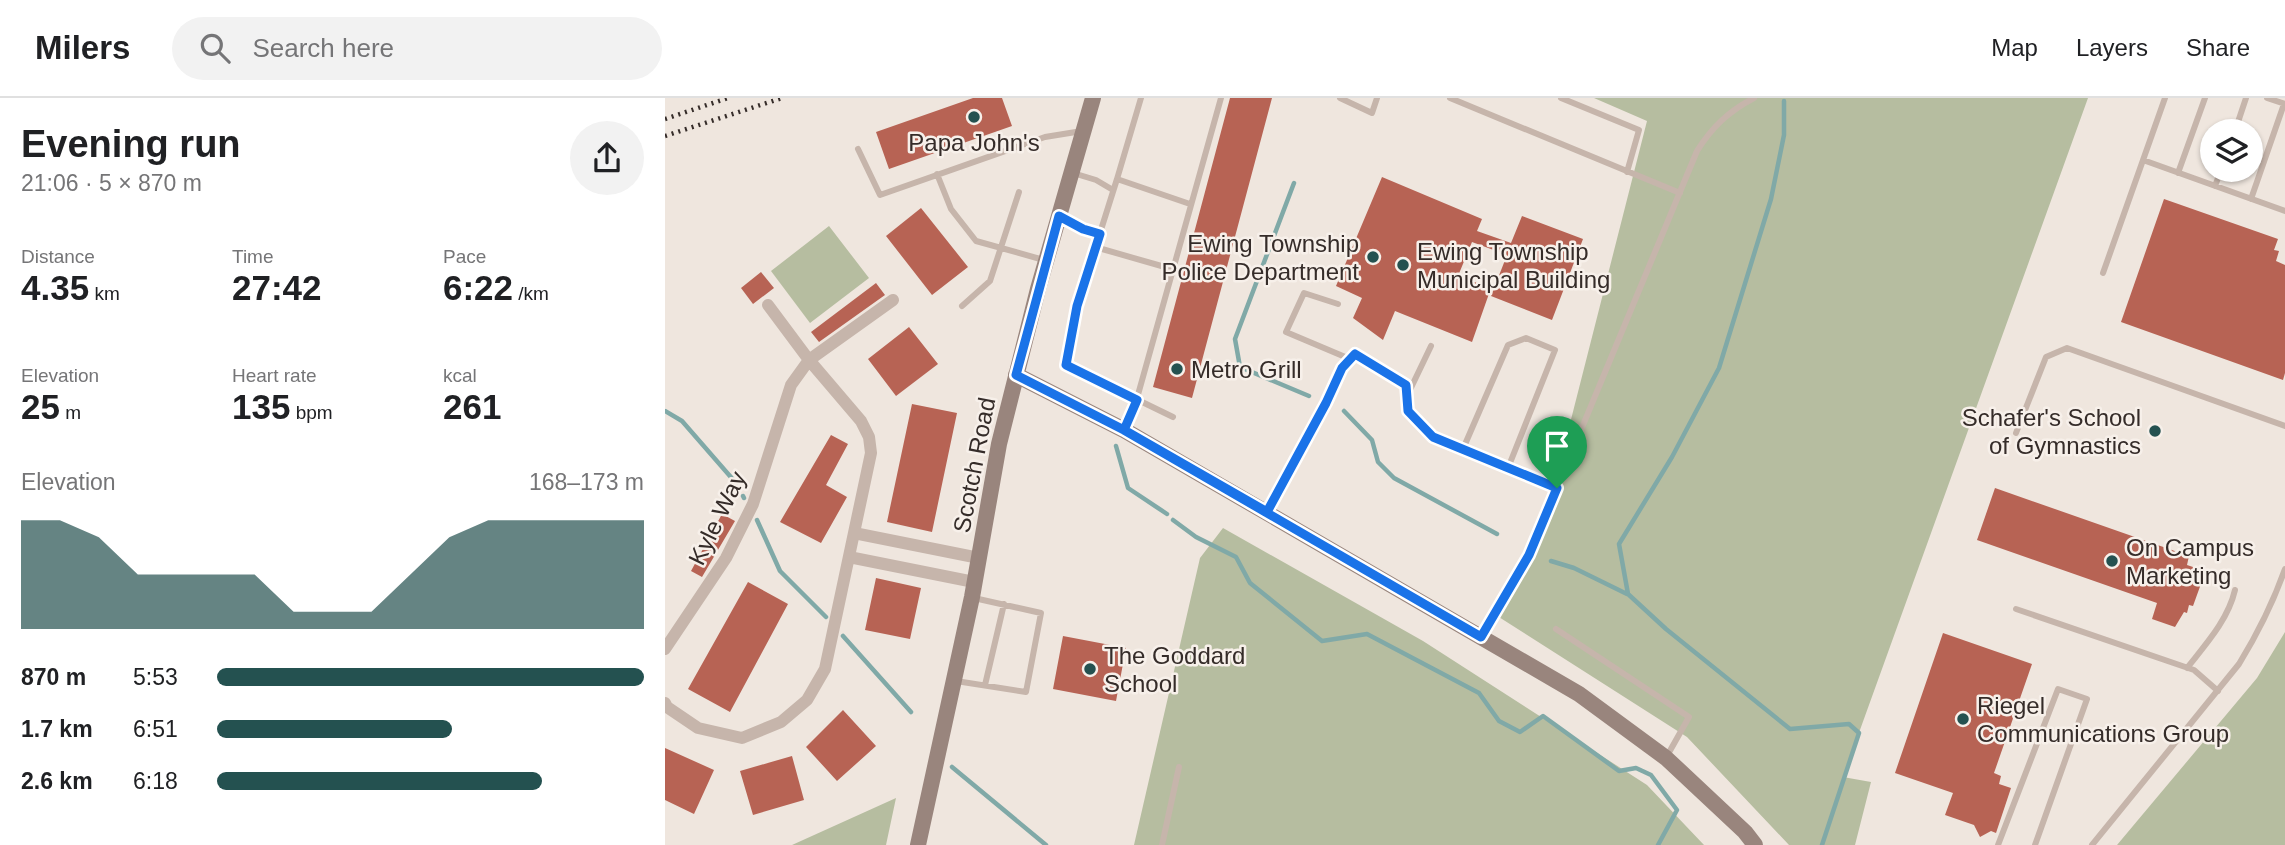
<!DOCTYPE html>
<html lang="en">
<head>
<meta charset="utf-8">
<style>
  body { margin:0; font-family:Arial,sans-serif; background:#f2f2f2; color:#202124; height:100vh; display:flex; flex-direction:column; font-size:26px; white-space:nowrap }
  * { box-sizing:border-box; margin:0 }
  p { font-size:23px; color:#757577 }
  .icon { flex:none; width:38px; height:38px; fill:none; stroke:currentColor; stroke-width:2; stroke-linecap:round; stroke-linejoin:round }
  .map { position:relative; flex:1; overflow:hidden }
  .sheet { display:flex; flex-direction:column; background:#fff; width:665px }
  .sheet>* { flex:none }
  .buttons { position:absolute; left:1535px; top:21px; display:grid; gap:14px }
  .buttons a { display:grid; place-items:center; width:63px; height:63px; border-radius:50%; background:#fff; box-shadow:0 2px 5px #0004; font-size:35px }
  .pin { position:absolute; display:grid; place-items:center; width:60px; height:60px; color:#fff; margin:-72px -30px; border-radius:50% 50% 50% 0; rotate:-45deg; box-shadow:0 0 7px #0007 }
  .pin .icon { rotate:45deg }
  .round { display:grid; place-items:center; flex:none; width:74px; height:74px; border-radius:37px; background:#f2f2f2 }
  .overview { display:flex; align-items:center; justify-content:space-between; height:119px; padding:0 21px }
  h1 { font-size:38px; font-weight:700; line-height:52px }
  .metrics { display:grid; grid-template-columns:repeat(3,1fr); gap:10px; height:119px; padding:7px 21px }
  .metrics div { display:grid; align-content:center }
  .metrics b { font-size:35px; font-weight:700 }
  .metrics small { font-size:19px; font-weight:400 }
  .metrics p { font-size:19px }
  .chart { height:196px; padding:14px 21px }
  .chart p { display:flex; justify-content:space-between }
  .chart svg { width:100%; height:126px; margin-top:7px; fill:#245150; opacity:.7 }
  ul { padding:0 21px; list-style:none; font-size:23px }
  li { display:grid; grid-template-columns:112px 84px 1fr; align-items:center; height:52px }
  li i { height:18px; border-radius:9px; background:#245150 }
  header { display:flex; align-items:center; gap:42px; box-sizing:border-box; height:98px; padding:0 35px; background:#fff; border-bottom:2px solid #e0e0e0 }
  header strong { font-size:33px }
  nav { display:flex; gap:38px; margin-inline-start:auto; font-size:24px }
  .search { width:490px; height:63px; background:#f2f2f2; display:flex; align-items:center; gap:18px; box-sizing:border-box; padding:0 24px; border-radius:38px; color:#757577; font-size:26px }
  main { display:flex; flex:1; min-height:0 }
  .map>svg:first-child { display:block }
  .green { fill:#b6bda0 }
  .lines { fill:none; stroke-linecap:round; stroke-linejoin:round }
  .stream { stroke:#80a9a7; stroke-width:4.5 }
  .building { fill:#b76354 }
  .lane { stroke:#c6b5ab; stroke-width:6 }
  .street { stroke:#c6b5ab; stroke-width:12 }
  .secondary { stroke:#99857d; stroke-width:16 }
  .rail { stroke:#352c29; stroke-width:4.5; stroke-dasharray:2 5; stroke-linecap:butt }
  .route-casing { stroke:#fff; stroke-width:14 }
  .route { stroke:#1a73e8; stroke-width:9 }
  .poi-dot { fill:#245150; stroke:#f7f0ea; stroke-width:2.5 }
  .labels { text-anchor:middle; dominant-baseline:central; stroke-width:5; stroke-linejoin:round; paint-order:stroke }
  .poi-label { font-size:24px; fill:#352c29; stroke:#f7f0ea; text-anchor:start }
  .street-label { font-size:24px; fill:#352c29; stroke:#f7f0ea }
</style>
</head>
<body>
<header>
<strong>Milers</strong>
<div class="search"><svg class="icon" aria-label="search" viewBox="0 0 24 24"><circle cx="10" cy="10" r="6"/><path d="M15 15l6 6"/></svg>Search here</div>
<nav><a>Map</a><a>Layers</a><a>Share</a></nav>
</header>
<main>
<section class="sheet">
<div class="overview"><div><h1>Evening run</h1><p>21:06 · 5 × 870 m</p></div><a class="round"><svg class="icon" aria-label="share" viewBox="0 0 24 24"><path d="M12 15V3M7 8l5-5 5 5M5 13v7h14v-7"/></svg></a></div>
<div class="metrics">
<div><p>Distance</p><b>4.35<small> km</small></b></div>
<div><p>Time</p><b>27:42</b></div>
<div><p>Pace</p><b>6:22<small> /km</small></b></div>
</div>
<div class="metrics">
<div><p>Elevation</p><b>25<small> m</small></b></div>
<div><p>Heart rate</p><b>135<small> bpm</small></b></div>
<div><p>kcal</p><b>261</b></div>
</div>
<div class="chart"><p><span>Elevation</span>168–173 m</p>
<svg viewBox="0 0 160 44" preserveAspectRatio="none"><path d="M0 44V6L10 6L20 12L30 25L40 25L50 25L60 25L70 38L80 38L90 38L100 25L110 12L120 6L130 6L140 6L150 6L160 6V44z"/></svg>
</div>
<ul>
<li><b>870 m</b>5:53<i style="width:100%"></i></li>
<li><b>1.7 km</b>6:51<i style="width:55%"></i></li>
<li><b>2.6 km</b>6:18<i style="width:76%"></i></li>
</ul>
</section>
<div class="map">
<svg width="1620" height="747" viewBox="0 0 1620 747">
  <rect width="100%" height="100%" fill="#efe6de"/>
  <!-- green -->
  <path class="green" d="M929,0H1423L1178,679L1206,684L1190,747H1124L1022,639L826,514L885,404L982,23Z
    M164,128L204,180L145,225L106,173Z
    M558,430L758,543L982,687L1039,747H469L535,460Z
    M1620,534V747H1452L1592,580Z
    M231,700L221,747H127Z"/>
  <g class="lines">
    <!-- stream -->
    <path class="stream" d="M1119,3V37L1106,101L1054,270L1007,359L954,446L963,496L1001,531L1125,631L1184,626L1194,635L1157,747
      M629,85L570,241L575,269L644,298
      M0,313L17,323L71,385
      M679,313L707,342L713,364L729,380L832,436
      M451,348L463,390L502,416
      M78,398L79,400
      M92,422L115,473L161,519
      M508,422L531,439L571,459L585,485L657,543L702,536L814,595L834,623L855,634L878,618L954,673L971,670L986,677L1012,712L993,747
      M886,463L909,470L962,496
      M178,538L246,614
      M287,669L381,747"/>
  </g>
  <!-- building -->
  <path class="building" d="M308,0H337L347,28L224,71L211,34Z
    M565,0H607L527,300L488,289Z
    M717,79L817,121L812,133L846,145L857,118L918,141L887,222L826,198L842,157L807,144L793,178L826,190L807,244L730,213L718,242L688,220L697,200L671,188Z
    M1499,101L1613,141L1609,152L1614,153L1611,163L1620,167V275L1618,282L1456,224Z
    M256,110L303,169L267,197L221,138Z
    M96,174L109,190L88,206L76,190Z
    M211,185L220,197L154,244L146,234Z
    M244,229L273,266L231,298L203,261Z
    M247,306L292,315L267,434L222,424Z
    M166,337L183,346L161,387L182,399L156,445L115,424Z
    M1330,390L1524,458L1522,467L1537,472L1534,482L1537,483L1528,508L1524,507L1522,515L1519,514L1510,529L1487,521L1492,505L1312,442Z
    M57,416L70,423L37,479L26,473Z
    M211,480L256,490L245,541L200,532Z
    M83,484L123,506L65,614L23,591Z
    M1278,535L1367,566L1329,675L1336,678L1334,686L1346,690L1331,735L1326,733L1315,739L1309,727L1280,717L1288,695L1230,675Z
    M398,538L461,550L451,603L388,591Z
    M178,612L211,648L172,683L141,649Z
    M0,650L49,672L29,716L0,702Z
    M127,658L139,702L88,717L75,673Z"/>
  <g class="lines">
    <!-- lane -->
    <path class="lane" d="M476,0L452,81L525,106
      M675,0L707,15L712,0
      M785,0L1015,95
      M896,0L974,32L962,74
      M1602,0L1620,6
      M1570,33L1581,0
      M193,51L215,97L380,39L417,33
      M1478,62L1620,113
      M408,75L431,82L448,92
      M1513,75L1540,0
      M272,76L286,111L311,143L379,162
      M452,81L412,208L401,267L508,319
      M1550,88L1556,72
      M1586,101L1619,6
      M395,119L418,131L434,136
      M430,149L507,171
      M1438,175L1500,0
      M673,206L639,195L621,234L685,261
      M297,208L325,183L354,94
      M743,296L766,248
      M460,330L469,311L556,0
      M1351,335L1381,259L1402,250L1620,328
      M798,351L843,247L861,240L890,252L843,370
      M603,413L661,305L677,270L690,256L741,287L743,313L768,339L892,390
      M1351,511L1529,572L1553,593
      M891,531L1024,619L1002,658
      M817,537L850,485L864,457L1032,53C1047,29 1064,13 1089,0
      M1522,570C1541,546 1563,522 1570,492
      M291,583L361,594L376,515L309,500
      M320,587L339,506
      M497,747L514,669
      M1333,747L1393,591L1422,601L1370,747
      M1427,747L1574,566C1593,535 1608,505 1620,471"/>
    <!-- street -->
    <path class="street" d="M189,435L314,460
      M184,459L309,484
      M0,551L61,460L88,406L126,287L144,262L228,202
      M0,605L2,609L33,630L77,640L116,624L142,602L160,571L206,355L204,339L196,323L144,262L103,207"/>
    <!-- secondary -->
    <path class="secondary" d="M351,277L459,332L914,596L1001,660L1080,734L1090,747
      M253,747L307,499L334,346L373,191L428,0"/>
    <!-- rail -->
    <path class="rail" d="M0,21L63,0
      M0,38L117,0"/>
  </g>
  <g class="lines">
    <defs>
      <path id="route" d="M892,390L864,457L816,539L459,332L351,277L394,118L418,131L435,136L412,208L401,267L472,302L459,332L602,414L661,305L677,270L690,256L741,287L743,313L768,339L892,390"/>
    </defs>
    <!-- route casing -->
    <use href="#route" class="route-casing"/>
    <!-- route -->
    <use href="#route" class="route"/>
  </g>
  <!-- markers -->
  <g class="poi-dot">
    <circle cx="309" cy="19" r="7"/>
    <circle cx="708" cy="159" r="7"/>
    <circle cx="738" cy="167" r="7"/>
    <circle cx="512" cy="271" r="7"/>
    <circle cx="1490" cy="333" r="7"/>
    <circle cx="1447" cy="463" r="7"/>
    <circle cx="425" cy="571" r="7"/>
    <circle cx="1298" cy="621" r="7"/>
  </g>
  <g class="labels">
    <!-- poi labels -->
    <g class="poi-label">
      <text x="309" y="44" text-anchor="middle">Papa John's</text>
      <text x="694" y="145" text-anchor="end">Ewing Township<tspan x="694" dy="28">Police Department</tspan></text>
      <text x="752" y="153">Ewing Township<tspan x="752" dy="28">Municipal Building</tspan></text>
      <text x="526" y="271">Metro Grill</text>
      <text x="1476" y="319" text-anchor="end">Schafer's School<tspan x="1476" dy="28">of Gymnastics</tspan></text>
      <text x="1461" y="449">On Campus<tspan x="1461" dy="28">Marketing</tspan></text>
      <text x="439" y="557">The Goddard<tspan x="439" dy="28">School</tspan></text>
      <text x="1312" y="607">Riegel<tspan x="1312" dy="28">Communications Group</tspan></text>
    </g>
    <!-- street labels -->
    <g class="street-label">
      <text transform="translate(309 367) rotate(-79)">Scotch Road</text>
      <text transform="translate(52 420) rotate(-64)">Kyle Way</text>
    </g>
  </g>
</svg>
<div class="buttons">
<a><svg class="icon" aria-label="layers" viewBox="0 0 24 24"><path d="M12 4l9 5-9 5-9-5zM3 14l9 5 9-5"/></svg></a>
</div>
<div class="pin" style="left:892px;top:390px;background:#1e9e55"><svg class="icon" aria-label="arrive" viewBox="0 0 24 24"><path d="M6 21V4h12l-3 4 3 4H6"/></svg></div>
</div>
</main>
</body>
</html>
